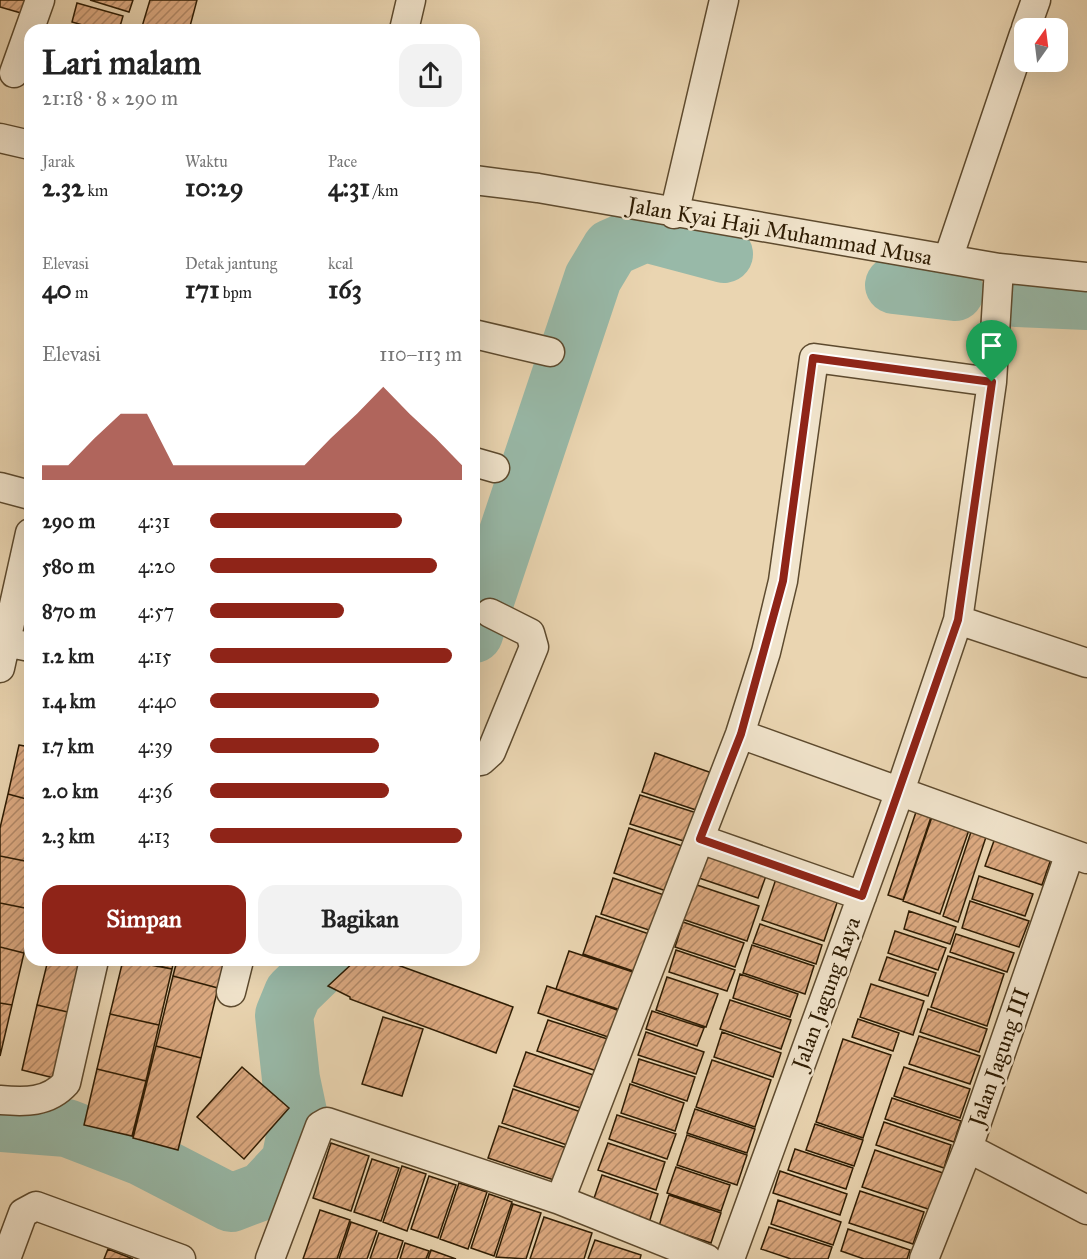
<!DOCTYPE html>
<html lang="id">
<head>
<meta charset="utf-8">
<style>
  body { margin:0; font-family:"IM FELL Great Primer",serif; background:#f2f2f2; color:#222; height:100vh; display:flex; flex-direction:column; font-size:22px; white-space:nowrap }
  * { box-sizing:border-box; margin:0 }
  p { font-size:20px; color:#767676 }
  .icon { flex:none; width:33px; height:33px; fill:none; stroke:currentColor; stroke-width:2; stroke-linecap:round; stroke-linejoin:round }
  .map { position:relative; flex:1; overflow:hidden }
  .details { position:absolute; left:24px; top:24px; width:456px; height:942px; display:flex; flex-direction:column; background:#fff; border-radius:18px; box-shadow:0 6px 24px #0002 }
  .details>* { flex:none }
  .needle { width:39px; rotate:14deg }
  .tools { position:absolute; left:1014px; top:18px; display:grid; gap:12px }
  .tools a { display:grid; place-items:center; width:54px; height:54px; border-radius:12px; background:#fff; box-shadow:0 6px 24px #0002; font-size:30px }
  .pin { position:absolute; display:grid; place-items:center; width:51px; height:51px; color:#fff; margin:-62px -26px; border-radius:50% 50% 50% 0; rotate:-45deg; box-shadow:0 0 6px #0007 }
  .pin .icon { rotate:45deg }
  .round { display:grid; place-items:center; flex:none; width:63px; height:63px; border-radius:18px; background:#f2f2f2 }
  .overview { display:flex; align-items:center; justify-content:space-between; height:102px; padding:0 18px }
  h1 { font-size:33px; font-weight:700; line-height:45px }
  .metrics { display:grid; grid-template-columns:repeat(3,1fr); gap:9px; height:102px; padding:6px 18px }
  .metrics div { display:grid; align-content:center }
  .metrics b { font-size:26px; font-weight:700 }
  .metrics small { font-size:16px; font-weight:400 }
  .metrics p { font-size:16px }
  .chart { height:168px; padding:12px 18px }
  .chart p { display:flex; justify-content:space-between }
  .chart svg { width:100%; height:108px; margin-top:6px; fill:#8f2418; opacity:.7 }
  .button { display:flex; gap:12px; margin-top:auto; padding:12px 18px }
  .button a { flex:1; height:69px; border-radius:18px; background:#8f2418; color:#fff; font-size:24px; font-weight:700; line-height:69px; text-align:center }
  .button a+a { background:#f2f2f2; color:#222 }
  ul { padding:0 18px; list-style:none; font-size:20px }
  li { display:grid; grid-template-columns:96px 72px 1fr; align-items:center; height:45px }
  li i { height:15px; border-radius:8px; background:#8f2418 }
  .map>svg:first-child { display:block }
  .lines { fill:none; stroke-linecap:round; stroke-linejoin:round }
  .river { stroke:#98b9a8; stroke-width:58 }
  .building { fill:url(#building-hatch); stroke:#2e1c03; stroke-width:1.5 }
  .minor-casing { stroke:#5d4a2e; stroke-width:31 }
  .minor { stroke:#f1e4cc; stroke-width:28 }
  .route-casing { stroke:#fff; stroke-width:12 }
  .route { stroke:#8f2418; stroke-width:8 }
  .labels { text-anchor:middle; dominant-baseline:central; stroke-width:5; stroke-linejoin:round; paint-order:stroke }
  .street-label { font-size:22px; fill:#2e1c03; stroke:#f1e4cc }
</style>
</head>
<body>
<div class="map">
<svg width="1087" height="1259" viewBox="0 0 1087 1259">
  <defs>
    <pattern id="building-hatch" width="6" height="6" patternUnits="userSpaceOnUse" patternTransform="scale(1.5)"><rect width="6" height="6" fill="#deab82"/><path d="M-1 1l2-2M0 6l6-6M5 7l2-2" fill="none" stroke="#b48a68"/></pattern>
  </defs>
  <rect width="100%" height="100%" fill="#ead5b1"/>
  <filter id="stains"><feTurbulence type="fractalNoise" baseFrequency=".00333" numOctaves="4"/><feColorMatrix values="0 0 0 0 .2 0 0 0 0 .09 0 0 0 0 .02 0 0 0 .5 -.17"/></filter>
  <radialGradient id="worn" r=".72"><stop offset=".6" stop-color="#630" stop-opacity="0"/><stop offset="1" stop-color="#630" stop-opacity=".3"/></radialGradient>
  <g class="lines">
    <!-- river -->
    <path class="river" d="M894,285L955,292
      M1016,298L1087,301
      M474,634L593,278L611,248L645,233L724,254
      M0,1123L67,1128L142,1157L231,1203L263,1191L290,1162L299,1117L291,1079L284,1015L293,993L327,960"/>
  </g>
  <!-- building -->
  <path class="building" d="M0,0H33L28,15L0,7Z
    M90,0H133L129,12Z
    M150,0H197L189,30H141Z
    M77,3L123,16L119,30H100L72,22Z
    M19,745L30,747V800L8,794Z
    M655,753L712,773L699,811L642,792Z
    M8,794L30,800V862L0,856V828Z
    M640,795L700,814L690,843L630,824Z
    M916,812L931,817L903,900L888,895Z
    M933,814L970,827L940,914L903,901Z
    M629,828L691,849L675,894L614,873Z
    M972,829L987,834L958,922L943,916Z
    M995,838L1052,856L1042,885L985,866Z
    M704,853L767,873L758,898L696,877Z
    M0,856L30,862V909L0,903Z
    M777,876L839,897L824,941L762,920Z
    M979,876L1033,894L1025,916L972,899Z
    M613,878L673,898L661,934L601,914Z
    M694,884L759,906L747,941L682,919Z
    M970,901L1029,921L1019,947L962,928Z
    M0,903L30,909V926L24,953L0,947Z
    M909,911L956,927L950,944L904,929Z
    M596,916L658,937L645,975L583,954Z
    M683,922L744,943L735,967L675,947Z
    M760,924L822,945L816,964L753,943Z
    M895,931L946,948L938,970L888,953Z
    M956,934L1014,953L1007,972L950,952Z
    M752,945L814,966L805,994L743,973Z
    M0,947L24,953L12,1005L0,1003Z
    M676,950L735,970L727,991L669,972Z
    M569,951L636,973L624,1011L556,989Z
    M948,956L1004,974L987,1026L931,1007Z
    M887,957L936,973L928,996L879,980Z
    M48,960H94L81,1015L37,1005Z
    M123,960L172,969L159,1025L110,1014Z
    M134,960H174L172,969Z
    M177,960H225L218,988L173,976Z
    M356,960H384L513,1007L496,1053L350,999V997L328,986Z
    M740,974L798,994L790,1017L733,998Z
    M173,976L218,988L201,1058L156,1046Z
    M667,977L718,994L706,1027L656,1010Z
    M871,984L924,1001L913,1035L860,1017Z
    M547,986L620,1011L611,1038L538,1013Z
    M730,1000L791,1020L781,1049L720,1029Z
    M0,1003L12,1005L0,1056Z
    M37,1005L81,1015L66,1081L22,1070Z
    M928,1009L987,1029L979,1052L920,1032Z
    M652,1011L704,1028L697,1046L646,1029Z
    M110,1014L159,1025L146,1081L97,1069Z
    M383,1017L423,1029L402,1096L362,1084Z
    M858,1019L899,1033L893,1051L852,1037Z
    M548,1020L617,1042L606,1074L537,1051Z
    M646,1032L704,1052L696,1074L638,1055Z
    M722,1032L781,1053L773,1077L714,1057Z
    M919,1036L980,1056L970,1084L909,1064Z
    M843,1039L891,1055L863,1138L816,1122Z
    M156,1046L201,1058L178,1150L133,1138Z
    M526,1052L602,1078L590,1111L514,1086Z
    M639,1059L695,1077L687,1101L632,1082Z
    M712,1060L771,1080L755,1127L696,1107Z
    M242,1067L289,1108L244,1159L197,1117Z
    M904,1067L970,1089L960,1118L894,1096Z
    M97,1069L146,1081L132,1136L84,1125Z
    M630,1084L684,1103L675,1131L621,1113Z
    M513,1089L581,1112L570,1146L502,1123Z
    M892,1098L961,1121L954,1142L885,1119Z
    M695,1109L755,1129L747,1153L687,1133Z
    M617,1115L676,1134L667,1159L609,1139Z
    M884,1122L951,1145L944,1168L876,1145Z
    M815,1124L863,1140L854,1166L806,1150Z
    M499,1126L573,1150L563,1183L488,1158Z
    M687,1135L747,1155L737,1185L677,1165Z
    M331,1143L369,1156L351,1211L313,1198Z
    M608,1143L665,1162L656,1190L598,1170Z
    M795,1149L853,1168L846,1189L788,1170Z
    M875,1150L943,1173L931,1210L862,1187Z
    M372,1159L399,1168L381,1221L354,1212Z
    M402,1166L426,1174L407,1231L383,1222Z
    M676,1167L730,1185L721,1211L667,1193Z
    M780,1171L847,1194L840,1215L773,1193Z
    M602,1175L658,1194L648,1226L591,1207Z
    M429,1176L456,1185L438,1238L411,1229Z
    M459,1183L487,1192L468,1249L440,1239Z
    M860,1191L924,1212L913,1244L849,1223Z
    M489,1194L512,1202L494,1256L471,1248Z
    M669,1195L721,1213L711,1243L659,1226Z
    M778,1200L841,1222L833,1245L771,1224Z
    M513,1204L541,1213L526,1259L496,1257Z
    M320,1210L350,1220L337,1259H303Z
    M544,1217L592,1233L584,1259H530Z
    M351,1222L377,1231L367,1259H339Z
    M769,1227L832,1247L828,1259H791L761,1249Z
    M848,1229L910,1250L907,1259H864L841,1251Z
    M379,1233L403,1241L397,1259H370Z
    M595,1240L641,1255L640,1259H588Z
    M405,1243L429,1251L426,1259H400Z
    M108,1249L133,1259H104Z
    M431,1250L456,1259H428Z"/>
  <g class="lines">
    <defs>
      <path id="minor" d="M1026,28L1036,0
        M404,30L411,0
        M14,73L40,0
        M0,138L30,145
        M474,180L538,188L999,268L1087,277
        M674,214L724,0
        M948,259L1024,34
        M474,334L550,352
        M474,462L495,468
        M0,487L30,495
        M958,620L1087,663
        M0,641L30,647
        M0,668L30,533
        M740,734L1087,859
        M474,762L481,761L491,752L534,647L530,633L490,613
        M700,839L862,896
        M231,992L239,960
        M0,1100C25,1102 48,1103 66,1083L94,960
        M968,1148L1087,1210
        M560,1200L707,1259
        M6,1259L23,1213L36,1206L181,1259
        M270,1259L320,1126L327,1122L560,1200L740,734L766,652L783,581L814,358L992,382
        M730,1259L900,791L958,620L992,382L999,268
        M924,1259L968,1148L1070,853"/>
    </defs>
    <!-- minor casing -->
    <use href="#minor" class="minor-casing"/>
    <!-- minor -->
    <use href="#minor" class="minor"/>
  </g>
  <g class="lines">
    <defs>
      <path id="route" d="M813,358L992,382L958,620L862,896L700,839L741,734L783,581Z"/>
    </defs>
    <!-- route casing -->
    <use href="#route" class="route-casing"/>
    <!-- route -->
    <use href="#route" class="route"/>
  </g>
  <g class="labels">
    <!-- street labels -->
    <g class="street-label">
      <text transform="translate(780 231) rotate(10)">Jalan Kyai Haji Muhammad Musa</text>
      <text transform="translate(826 993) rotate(-70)">Jalan Jagung Raya</text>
      <text transform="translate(999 1057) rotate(-71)">Jalan Jagung III</text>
    </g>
  </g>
  <rect width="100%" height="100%" filter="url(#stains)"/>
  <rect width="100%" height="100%" fill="url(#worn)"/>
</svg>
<div class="tools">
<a><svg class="needle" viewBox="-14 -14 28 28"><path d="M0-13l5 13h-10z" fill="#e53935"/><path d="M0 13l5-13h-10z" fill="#767676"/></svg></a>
</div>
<div class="pin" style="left:992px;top:382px;background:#1e9e55"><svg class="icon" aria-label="arrive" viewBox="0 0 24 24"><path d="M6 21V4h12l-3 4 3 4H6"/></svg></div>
<section class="details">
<div class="overview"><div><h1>Lari malam</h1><p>21:18 · 8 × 290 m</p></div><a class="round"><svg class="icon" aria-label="share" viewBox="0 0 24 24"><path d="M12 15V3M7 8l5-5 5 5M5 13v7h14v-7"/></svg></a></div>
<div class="metrics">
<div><p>Jarak</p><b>2.32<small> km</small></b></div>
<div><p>Waktu</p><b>10:29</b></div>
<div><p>Pace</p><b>4:31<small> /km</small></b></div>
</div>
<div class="metrics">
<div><p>Elevasi</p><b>40<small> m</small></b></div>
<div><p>Detak jantung</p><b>171<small> bpm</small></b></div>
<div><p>kcal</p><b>163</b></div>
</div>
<div class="chart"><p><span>Elevasi</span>110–113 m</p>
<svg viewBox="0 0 160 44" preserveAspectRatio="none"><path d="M0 44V38L10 38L20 27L30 17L40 17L50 38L60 38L70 38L80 38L90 38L100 38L110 27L120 17L130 6L140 17L150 27L160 38V44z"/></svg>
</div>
<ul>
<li><b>290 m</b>4:31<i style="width:76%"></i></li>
<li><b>580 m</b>4:20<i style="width:90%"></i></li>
<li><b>870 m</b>4:57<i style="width:53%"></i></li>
<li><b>1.2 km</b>4:15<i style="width:96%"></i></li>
<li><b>1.4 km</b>4:40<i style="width:67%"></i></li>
<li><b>1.7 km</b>4:39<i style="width:67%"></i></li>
<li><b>2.0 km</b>4:36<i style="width:71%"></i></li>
<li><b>2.3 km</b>4:13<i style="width:100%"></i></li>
</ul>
<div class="button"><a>Simpan</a><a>Bagikan</a></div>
</section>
</div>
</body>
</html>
